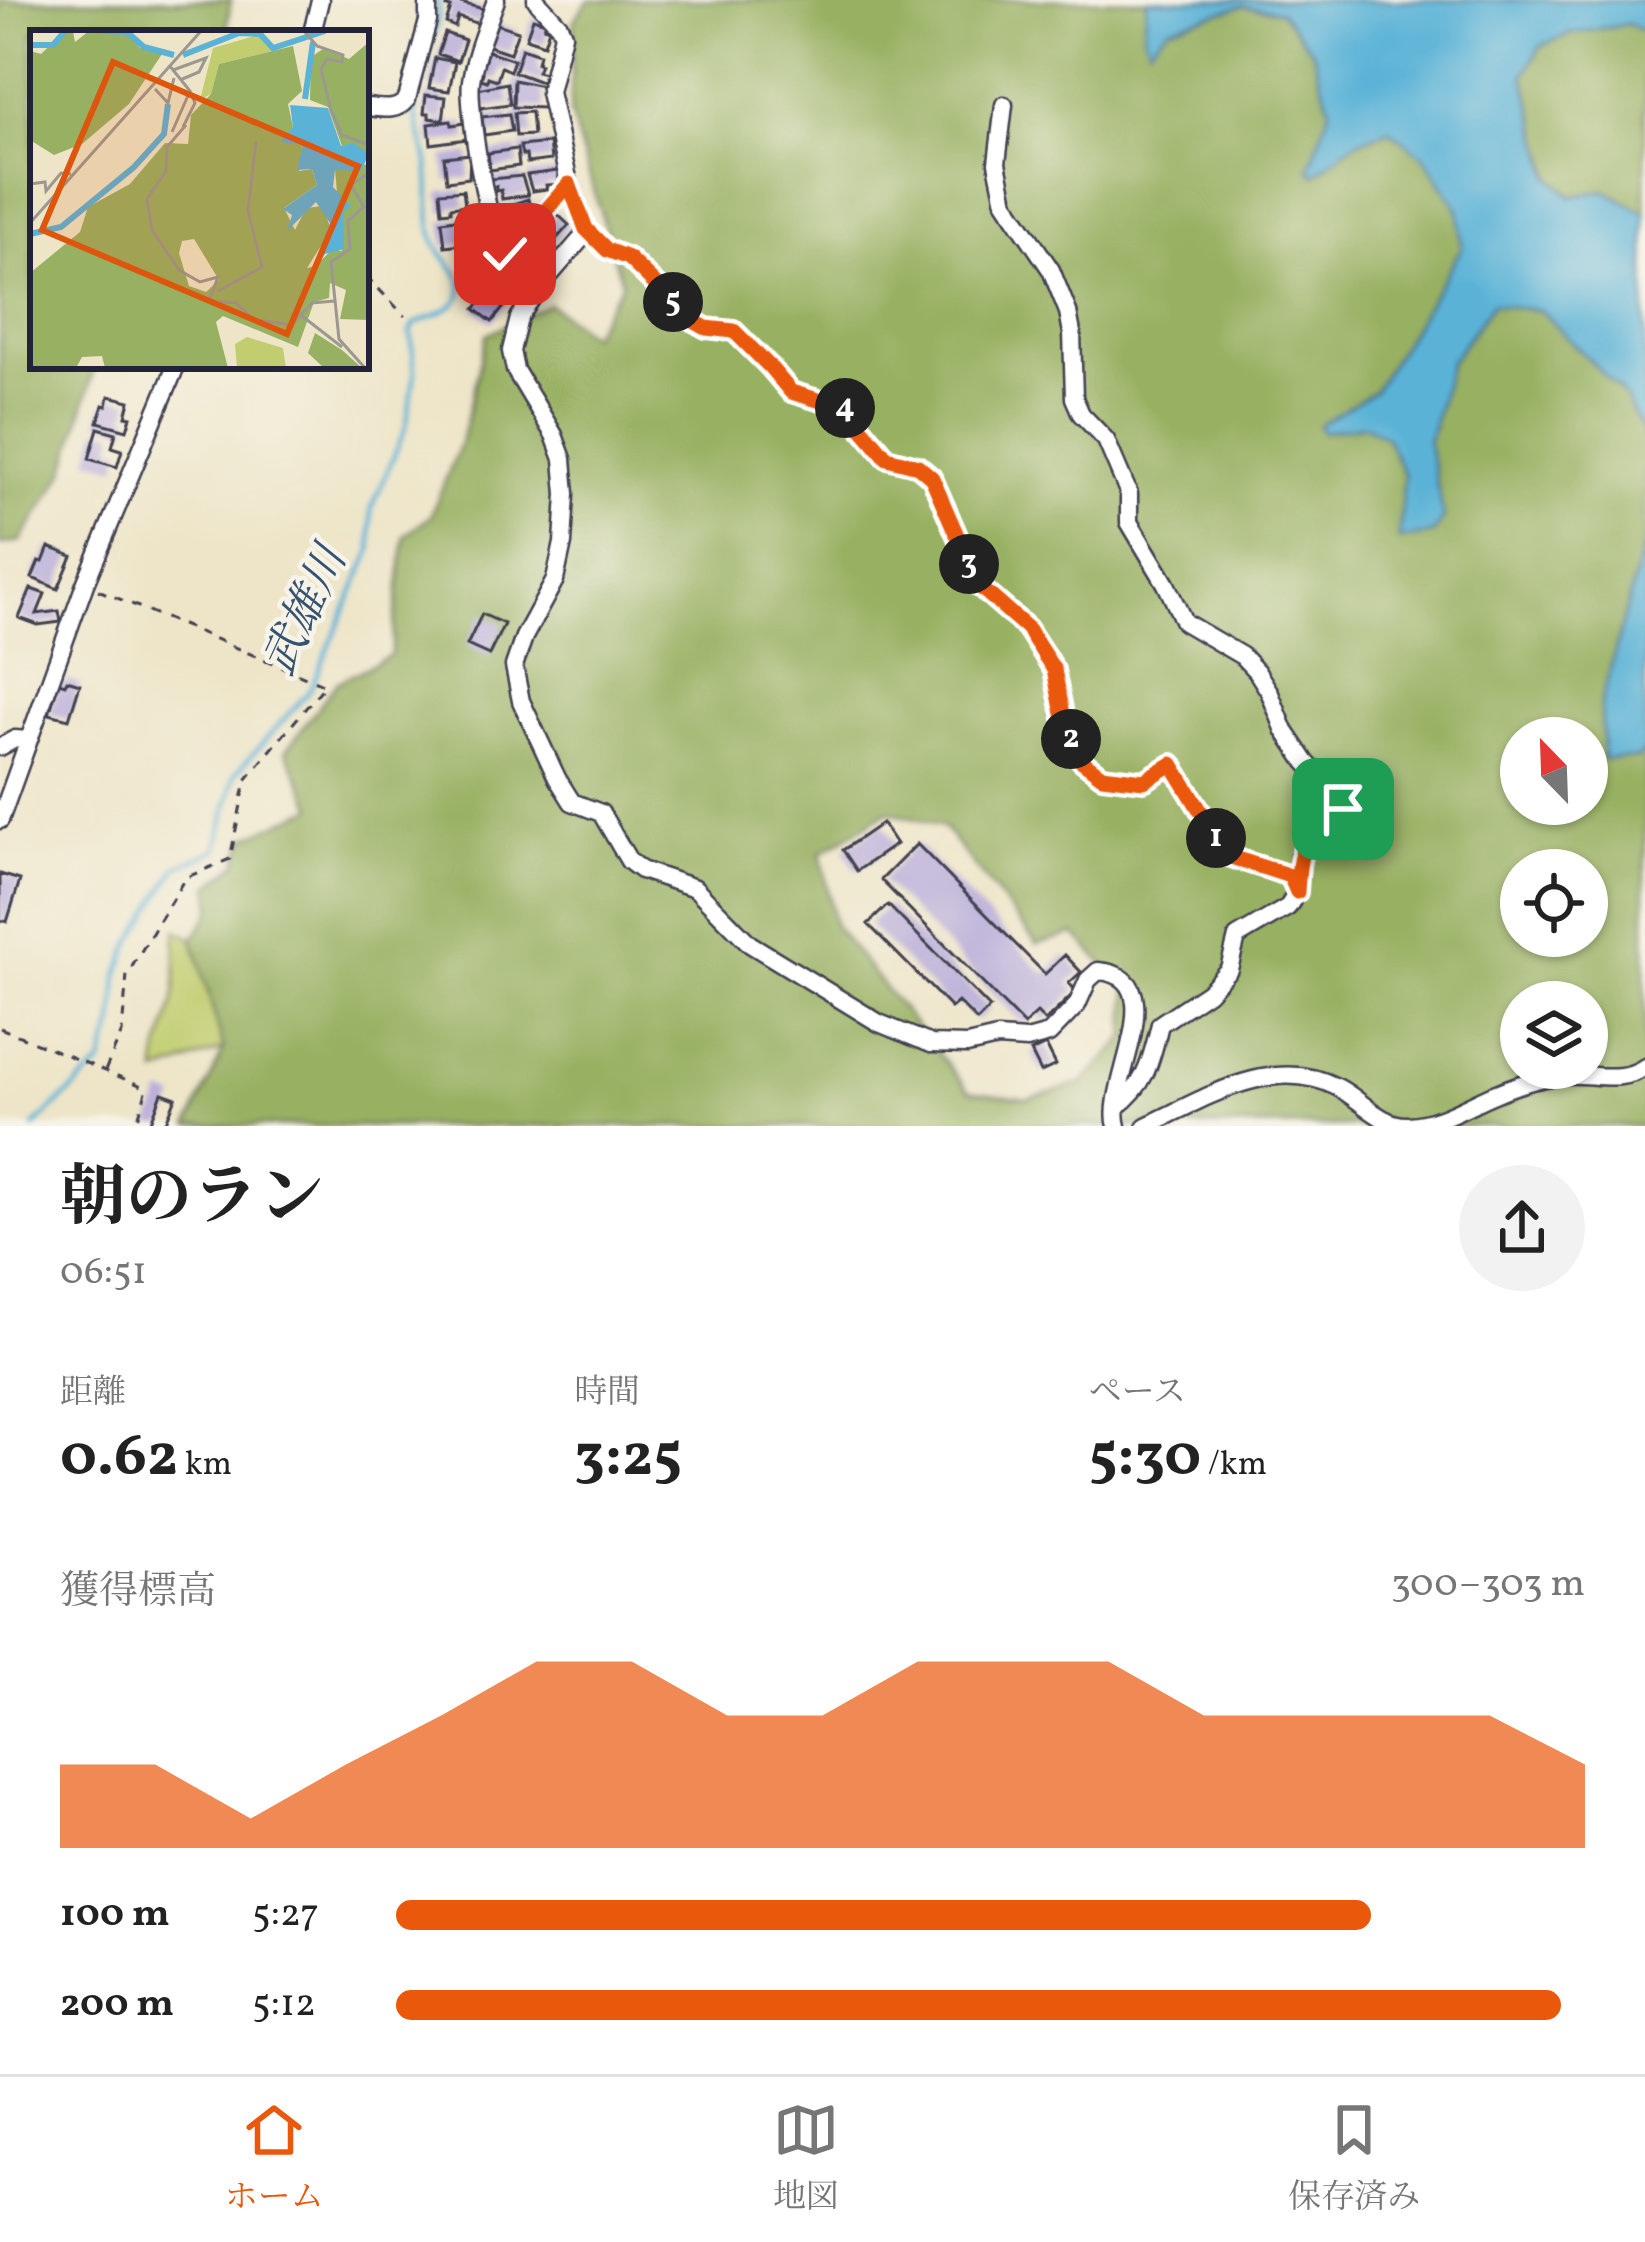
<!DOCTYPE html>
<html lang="ja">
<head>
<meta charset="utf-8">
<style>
  body { margin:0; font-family:Vollkorn,"Noto Serif JP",serif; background:#f2f2f2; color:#222; height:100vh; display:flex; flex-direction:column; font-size:45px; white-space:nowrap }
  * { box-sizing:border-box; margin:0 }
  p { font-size:39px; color:#767676 }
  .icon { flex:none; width:66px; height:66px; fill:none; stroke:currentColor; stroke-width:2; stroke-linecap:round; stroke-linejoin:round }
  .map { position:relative; height:1126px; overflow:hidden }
  .side { display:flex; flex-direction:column; background:#fff; flex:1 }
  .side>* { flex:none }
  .needle { width:78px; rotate:337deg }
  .fabs { position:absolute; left:1500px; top:717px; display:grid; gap:24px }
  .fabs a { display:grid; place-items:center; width:108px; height:108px; border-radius:50%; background:#fff; box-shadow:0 3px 9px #0004; font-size:60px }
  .pin { position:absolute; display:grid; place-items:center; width:102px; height:102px; color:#fff; margin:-51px; border-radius:24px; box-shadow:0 6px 18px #0006 }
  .km { position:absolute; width:60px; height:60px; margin:-30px; border-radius:50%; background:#222; color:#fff; font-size:33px; line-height:60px; text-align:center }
  .round { display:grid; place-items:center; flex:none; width:126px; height:126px; border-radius:63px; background:#f2f2f2 }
  .overview { display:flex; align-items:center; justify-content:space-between; height:204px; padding:0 60px }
  h1 { font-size:66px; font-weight:700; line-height:90px }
  .figures { display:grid; grid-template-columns:repeat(3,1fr); gap:18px; height:204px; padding:12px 60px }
  .figures div { display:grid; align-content:center }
  .figures b { font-size:60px; font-weight:700 }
  .figures small { font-size:33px; font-weight:400 }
  .figures p { font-size:33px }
  .chart { height:336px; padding:24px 60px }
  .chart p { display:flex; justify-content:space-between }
  .chart svg { width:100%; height:216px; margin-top:12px; fill:#ea580c; opacity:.7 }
  ul { padding:0 60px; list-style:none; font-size:39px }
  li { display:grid; grid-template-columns:192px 144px 1fr; align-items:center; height:90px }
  li i { height:30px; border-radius:15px; background:#ea580c }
  .tab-bar { display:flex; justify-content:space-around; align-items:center; height:168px; border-top:3px solid #e0e0e0; background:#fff; font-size:33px; color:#767676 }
  .tab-bar a { display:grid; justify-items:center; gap:6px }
  .tab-bar .selected { color:#ea580c }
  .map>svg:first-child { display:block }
  .green { fill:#c1cd6f; stroke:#727855; stroke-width:3 }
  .forest { fill:#98b062; stroke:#5d694e; stroke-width:3; fill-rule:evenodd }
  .water { fill:#5ab2d7; stroke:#3e6a89; stroke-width:3 }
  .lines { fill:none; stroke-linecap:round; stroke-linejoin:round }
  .stream { stroke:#5ab2d7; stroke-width:4.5 }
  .building { fill:#b7acd9 }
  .minor-casing { stroke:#413f50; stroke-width:21 }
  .path { stroke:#413f50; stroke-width:3; stroke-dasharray:9 9; stroke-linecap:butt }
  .minor { stroke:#fff; stroke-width:16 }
  .route-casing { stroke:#fff; stroke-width:24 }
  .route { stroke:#ea580c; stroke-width:15 }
  .labels { text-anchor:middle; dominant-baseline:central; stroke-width:9; stroke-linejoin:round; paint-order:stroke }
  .water-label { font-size:45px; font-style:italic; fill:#365472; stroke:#f7f3e8 }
  .inset-river { fill:none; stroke:#5ab2d7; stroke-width:6 }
  .inset-road { fill:none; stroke:#9c9790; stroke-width:3 }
  .view { fill:#de560e; fill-opacity:0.15; stroke:#de560e; stroke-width:6 }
  .inset-edge { fill:none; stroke:#22223b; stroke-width:6 }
</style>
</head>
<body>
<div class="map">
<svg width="1645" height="1126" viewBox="0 0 1645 1126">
  <rect width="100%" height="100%" fill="#f7f3e8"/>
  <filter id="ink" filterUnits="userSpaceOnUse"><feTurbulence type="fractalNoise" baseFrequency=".00833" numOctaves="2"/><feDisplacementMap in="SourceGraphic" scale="24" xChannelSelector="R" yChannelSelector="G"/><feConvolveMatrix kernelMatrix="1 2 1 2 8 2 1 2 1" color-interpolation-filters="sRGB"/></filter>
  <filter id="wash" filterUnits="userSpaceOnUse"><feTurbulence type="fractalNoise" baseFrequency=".004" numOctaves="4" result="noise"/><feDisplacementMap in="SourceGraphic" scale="48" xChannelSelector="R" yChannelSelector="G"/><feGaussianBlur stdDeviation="2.7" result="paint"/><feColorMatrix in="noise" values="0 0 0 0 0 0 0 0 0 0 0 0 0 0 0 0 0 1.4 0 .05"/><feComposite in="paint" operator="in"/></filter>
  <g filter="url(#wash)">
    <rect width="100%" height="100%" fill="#eee5c8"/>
    <!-- green -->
    <path class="green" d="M177,930L193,939L224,1049L157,1074C157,1044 173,1018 176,988C178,968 173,950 177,930Z"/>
    <!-- forest -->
    <path class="forest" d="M0,0H231L226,33H33V366H95L66,470L21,541L0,545Z
      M589,0H1147L1144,35L1242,6L1280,11L1312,51L1330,108L1315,174L1357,141L1390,130L1424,156L1459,210L1462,248L1374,391L1319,425L1322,432L1364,425L1386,437L1404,475L1399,538L1444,518L1428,443L1450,362L1492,304L1541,311L1623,394L1642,430L1645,444V539L1601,703L1638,758L1645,749V1126H189L224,1049L193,939L212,910L210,886L237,864L246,838L314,807L286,751L335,684L391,655L405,535L430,517L461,442L487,334L549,304L590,335L622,283L570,113L574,20ZM1521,738H1587V804H1521ZM888,811L943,827L1037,944L1075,934L1128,990L1126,1038L1082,1084L1028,1099L969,1091L835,927L821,853ZM1521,870H1587V936H1521ZM1521,1002H1587V1068H1521Z
      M1627,24L1645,32V213L1605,190L1573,197L1552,177L1524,75L1541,46L1570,34Z"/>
    <!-- water -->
    <path class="water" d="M1147,0H1645V32L1627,24L1570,34L1541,46L1524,75L1551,177L1572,197L1605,190L1645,213V444L1642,430L1623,394L1541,311L1492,304L1450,362L1428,443L1444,518L1433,534L1399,539L1404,475L1386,437L1364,425L1322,432L1319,425L1374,391L1462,248L1459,210L1424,156L1390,130L1357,141L1315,174L1309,169L1330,108L1312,51L1280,11L1242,6L1169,27L1149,47L1144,35Z
      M1645,539V749L1638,758L1603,759L1601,703Z"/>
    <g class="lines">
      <!-- stream -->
      <path class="stream" d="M424,67L438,20V0
        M34,1126L102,1063L114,1023L118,976L130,945L177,867L217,850L235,774L310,690L372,550L371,510L406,427L415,373L411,332L415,324C429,317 455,310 461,295C468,276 444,261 437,246C426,223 432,189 428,163C425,142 415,123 414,100"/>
    </g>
    <g id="blocks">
      <!-- building -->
      <path class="building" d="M449,0L484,9L479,24L458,17L455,27L446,23L451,8L447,7Z
        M533,18L546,22L544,27L549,28L544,44L526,38Z
        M497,24L518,31L510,53L489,46Z
        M445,33L465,40L458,61L438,54Z
        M522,48L539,54L537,63L540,64L537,71L544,73L541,82L514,72Z
        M488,51L514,60L510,71L501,67L497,80L488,77L487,81L481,79L483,73L480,72Z
        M435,58L455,62L449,91L429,88Z
        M514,80L542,86L544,108L513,107Z
        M507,83L510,104L480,108L478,89Z
        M426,95L446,97L443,120L429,118V113H424Z
        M531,112L533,135L516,136L514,113Z
        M509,114L512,131L484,135L482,117Z
        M451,121L452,125L465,123L467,139L431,144L429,124Z
        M549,143L551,160L527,163L526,155H522L520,146Z
        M517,149L519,166L490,170L488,153Z
        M470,154L469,178L447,181L444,157Z
        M558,171L559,184L546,185L547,189L532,191L527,175Z
        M522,176L528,195L502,199L501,190L496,191V186L491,187L490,179Z
        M463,190L465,205L451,207V211L442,212L440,192Z
        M528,199L533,215L511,225L513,230L504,233L496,210Z
        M556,213L569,225L548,248L535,236Z
        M477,216L479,231L465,233L466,239L474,238L476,248L462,250V244L445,246L442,221Z
        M532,242L549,258L537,272L519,256Z
        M494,286L511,298L492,322L475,309Z
        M109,396L130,401L126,416L131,417L127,430L98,422L103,405L107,406Z
        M98,428L116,433L112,447L122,450L117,467L89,459Z
        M49,547L72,556L58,589L32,578L39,561L43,562Z
        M31,589L45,594L37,614L59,611L61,622L38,625L19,618Z
        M482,614L504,624L489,655L467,645Z
        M67,680L80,684L69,719L49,714L59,682L65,684Z
        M882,823L896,844L857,871L843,850Z
        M917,844L1045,974L1065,955L1081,972L1069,983L1076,991L1045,1021L1037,1013L1024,1025L881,880Z
        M0,874L20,880L7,922L0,920Z
        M888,905L990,1008L977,1021L958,1002L951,1008L868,924Z
        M1046,1045L1056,1065L1041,1072L1031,1052Z
        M162,1093L176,1098L164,1126H155L150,1124Z"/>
    </g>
  </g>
  <g filter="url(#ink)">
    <use href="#blocks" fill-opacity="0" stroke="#413f50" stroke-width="3"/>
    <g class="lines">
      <defs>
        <path id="minor" d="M496,0C487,26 475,53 471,81C467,107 488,235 505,254L514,247L569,183L549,92L563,34L559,25L536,0
          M312,33L320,0
          M1004,105L997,163L1005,202L1051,270L1068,312L1072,333L1074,398L1081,414L1106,440L1129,494V522L1166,584L1184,622L1242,656L1257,672L1269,691L1285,731L1306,762L1338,797L1344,809L1340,823L1309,839L1299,857L1297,892L1288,907L1237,937L1229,969L1208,992L1160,1024C1151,1060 1147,1084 1116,1107
          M366,107C382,108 396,113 407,99L428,21V0
          M569,183L586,229L582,238L537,290L519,318L511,351L515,370L554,435L563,459L566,494L563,543L555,580L524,637L514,666L521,701L557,778L572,802L601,813L629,861L641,870L695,888L750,944L879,1023L931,1044L967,1045L997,1038L1027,1040L1049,1034L1077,1005L1088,980L1098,971C1177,976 1104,1086 1117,1126
          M0,747L15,739L27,740
          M0,820L85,584L176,366
          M1146,1126C1204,1099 1273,1054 1337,1087C1360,1098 1380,1126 1408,1125C1439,1124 1467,1105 1494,1094C1515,1085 1534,1079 1556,1076C1586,1070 1618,1086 1645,1067"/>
      </defs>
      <!-- minor casing -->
      <use href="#minor" class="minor-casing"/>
      <!-- path -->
      <path class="path" d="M598,240L607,250L628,258L692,320L706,328L734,331L771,367L791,392L845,408L887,458L918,466L932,478L979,586L1027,628L1053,670L1067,732L1082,761L1103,776L1143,781L1172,764L1228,856L1281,873
        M366,276L405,316
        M98,590L325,685L246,780L230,859L185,878L127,975L122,1032L105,1071
        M0,1028L147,1088L136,1126"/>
      <!-- minor -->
      <use href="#minor" class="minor"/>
    </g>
  </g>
  <g class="lines" filter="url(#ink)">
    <defs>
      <path id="route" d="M505,254L514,247L569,184L586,229L607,250L628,258L692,320L706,328L734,331L770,367L791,392L845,408L887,458L918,466L932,478L979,586L1027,628L1054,670L1067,733L1082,761L1102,776L1144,781L1172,764L1228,856L1290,876L1297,892C1300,846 1300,844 1340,823L1343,809"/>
    </defs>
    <!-- route casing -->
    <use href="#route" class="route-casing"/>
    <!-- route -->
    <use href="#route" class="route"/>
  </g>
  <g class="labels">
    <!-- water labels -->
    <g class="water-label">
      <text transform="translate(307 612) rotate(-65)">武雄川</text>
    </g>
  </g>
  <!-- overview -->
  <g transform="translate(30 30)">
    <rect width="339" height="339" fill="#eee5c8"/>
    <path d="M228,5L246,20L189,34L181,64L170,70L183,18ZM217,307L253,318L256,338H207L205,314Z" fill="#c1cd6f"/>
    <path d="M35,1H43L45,12L59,1L97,3L110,18L134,21L99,74L52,114L24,125L0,110V21L11,24ZM339,12V124L312,116L298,77L280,70L281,27L293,19L319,29ZM263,16L272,61L258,74L263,97L255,110L273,115L269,141L282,139L287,155L254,178L265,200L276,178L293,176L301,200L277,238L285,236L303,219L312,221L305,139L339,134V290L310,289L316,260L300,253L299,268L284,272L268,317L193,286L186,292L198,338H75L72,326L52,327L46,338H0V243L50,202L58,177L100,154L135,113L158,114L161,85L181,64L189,34ZM164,209L189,250L176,262L159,256L149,223L152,211ZM285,303L312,320L332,338H294L278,323Z" fill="#98b062" fill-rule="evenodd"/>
    <path d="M260,75L298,78L311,116L323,113L339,124L331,141L305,140L303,157L321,176L313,182L314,219L295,224L279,248L300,193L286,172L257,201L262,185L253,179L287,155L282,139L267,140L273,115L251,112L263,97Z" fill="#5ab2d7"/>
    <path class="inset-river" d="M72,1L97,2L114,17L144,25M0,15H23L35,1M153,25L209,3L230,4L243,18L295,1M275,69L283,12M0,204L31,197L104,137L134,104L138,74"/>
    <path class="inset-road" d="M274,1L287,16L313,25L312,32L297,29L291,39L301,80L312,105L339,115M139,35L160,61L142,102M143,40L176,28L169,42L150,50M125,59L138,73L144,48M156,95L137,117L136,141L117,169L122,200L149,240L170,252L188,247L179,271L206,273L223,289L261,295L282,273L304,271M153,97L165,73L160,61M0,154L15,152L16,161L31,143L41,144M0,193L171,1M188,261L232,237L218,181L226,111M272,286L312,317M335,338L309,309L301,232L320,219L318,191L334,177L321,155L339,143"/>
    <path class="view" d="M83,32L328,136L257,304L12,200Z"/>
    <rect width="339" height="339" class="inset-edge"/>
  </g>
</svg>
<div class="fabs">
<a><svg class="needle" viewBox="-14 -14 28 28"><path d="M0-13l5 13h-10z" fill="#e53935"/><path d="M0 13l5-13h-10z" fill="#767676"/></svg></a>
<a><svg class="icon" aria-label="locate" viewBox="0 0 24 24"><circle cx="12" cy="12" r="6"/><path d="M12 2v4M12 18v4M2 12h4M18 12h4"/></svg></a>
<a><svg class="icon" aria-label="layers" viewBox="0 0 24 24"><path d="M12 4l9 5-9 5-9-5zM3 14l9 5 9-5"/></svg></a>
</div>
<div class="pin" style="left:1343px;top:809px;background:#1e9e55"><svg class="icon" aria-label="arrive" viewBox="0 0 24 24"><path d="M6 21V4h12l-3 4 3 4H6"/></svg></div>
<div class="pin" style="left:505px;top:254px;background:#d93025"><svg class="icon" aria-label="check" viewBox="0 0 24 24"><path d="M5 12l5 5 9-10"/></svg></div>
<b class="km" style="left:1216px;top:838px">1</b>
<b class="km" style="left:1071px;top:739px">2</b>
<b class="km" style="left:969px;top:564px">3</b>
<b class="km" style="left:845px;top:408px">4</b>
<b class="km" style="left:673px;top:302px">5</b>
</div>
<section class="side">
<div class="overview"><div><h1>朝のラン</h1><p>06:51</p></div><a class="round"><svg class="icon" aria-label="share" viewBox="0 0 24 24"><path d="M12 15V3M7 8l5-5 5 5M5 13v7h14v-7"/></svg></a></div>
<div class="figures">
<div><p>距離</p><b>0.62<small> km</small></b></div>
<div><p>時間</p><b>3:25</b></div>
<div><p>ペース</p><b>5:30<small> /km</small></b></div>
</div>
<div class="chart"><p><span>獲得標高</span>300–303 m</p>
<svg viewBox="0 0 160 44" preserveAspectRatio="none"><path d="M0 44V27L10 27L20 38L30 27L40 17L50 6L60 6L70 17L80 17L90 6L100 6L110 6L120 17L130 17L140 17L150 17L160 27V44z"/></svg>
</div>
<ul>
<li><b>100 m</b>5:27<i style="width:82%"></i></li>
<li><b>200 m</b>5:12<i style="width:98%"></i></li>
</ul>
</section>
<nav class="tab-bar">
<a class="selected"><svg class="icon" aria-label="home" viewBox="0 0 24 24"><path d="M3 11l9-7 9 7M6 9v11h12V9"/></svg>ホーム</a>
<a><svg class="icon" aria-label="map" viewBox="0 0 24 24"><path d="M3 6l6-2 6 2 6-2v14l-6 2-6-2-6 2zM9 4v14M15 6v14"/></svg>地図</a>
<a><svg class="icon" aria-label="saved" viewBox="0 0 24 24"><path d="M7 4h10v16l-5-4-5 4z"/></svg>保存済み</a>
</nav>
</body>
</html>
